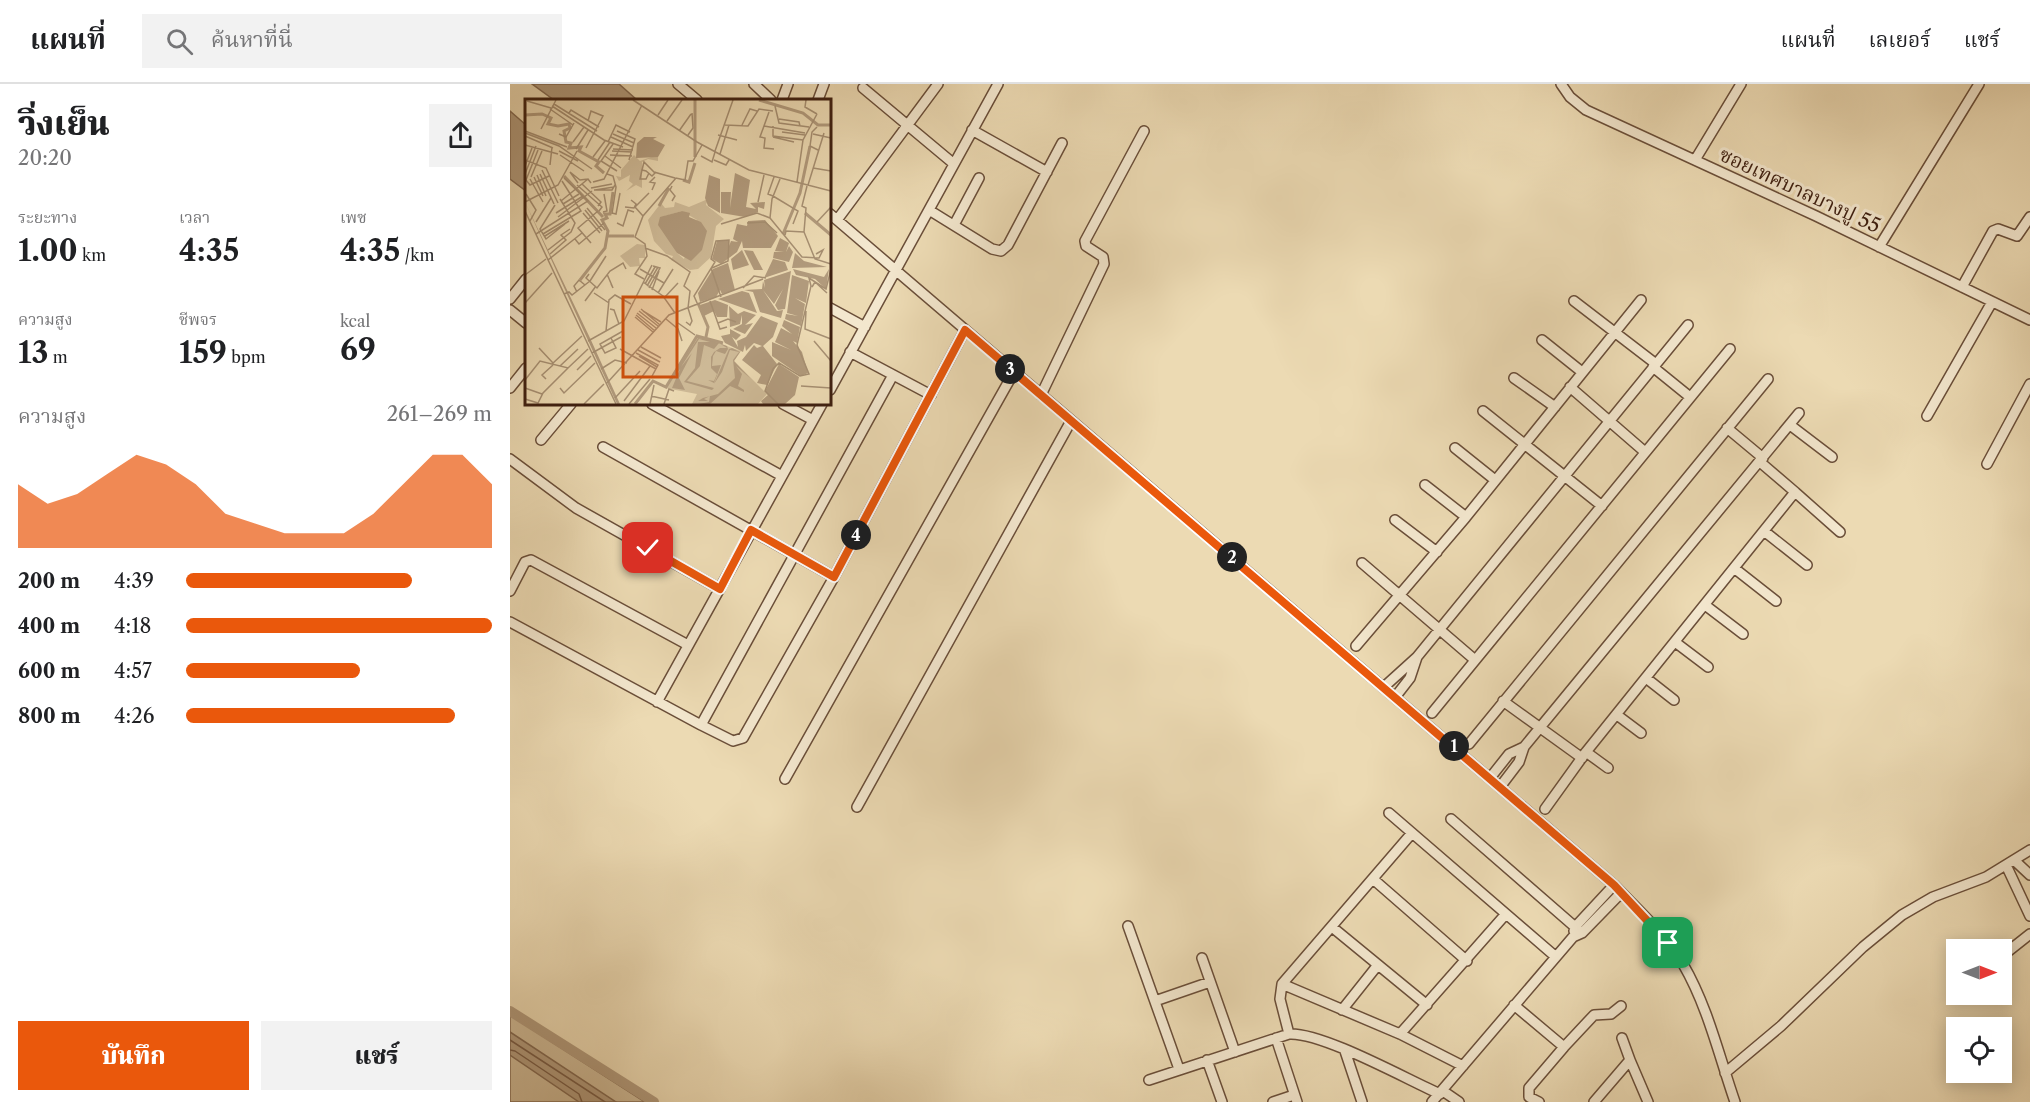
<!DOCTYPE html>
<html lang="th">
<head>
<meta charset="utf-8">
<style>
  body { margin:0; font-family:"Libre Caslon Text","Noto Serif Thai",serif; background:#f2f2f2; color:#202124; height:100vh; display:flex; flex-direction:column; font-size:22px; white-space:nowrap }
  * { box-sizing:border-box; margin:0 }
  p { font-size:20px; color:#757577 }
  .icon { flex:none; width:33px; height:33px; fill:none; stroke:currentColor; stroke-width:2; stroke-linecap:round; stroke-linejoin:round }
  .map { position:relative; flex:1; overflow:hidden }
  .panel { display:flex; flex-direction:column; background:#fff; width:510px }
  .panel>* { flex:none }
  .needle { width:39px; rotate:90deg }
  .fabs { position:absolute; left:1436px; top:855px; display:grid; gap:12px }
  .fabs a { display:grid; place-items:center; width:66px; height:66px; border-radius:0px; background:#fff; box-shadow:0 3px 15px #0003; font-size:30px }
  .pin { position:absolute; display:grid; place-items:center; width:51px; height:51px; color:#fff; margin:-26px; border-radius:12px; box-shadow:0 3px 9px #0006 }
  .km { position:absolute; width:30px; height:30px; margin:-15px; border-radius:50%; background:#222; color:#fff; font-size:16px; line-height:30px; text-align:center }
  .round { display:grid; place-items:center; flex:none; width:63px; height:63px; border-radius:0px; background:#f2f2f2 }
  .headline { display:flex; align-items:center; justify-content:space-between; height:102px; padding:0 18px }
  h1 { font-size:33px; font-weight:800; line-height:45px }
  .stats { display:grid; grid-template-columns:repeat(3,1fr); gap:9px; height:102px; padding:6px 18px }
  .stats div { display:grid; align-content:center }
  .stats b { font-size:30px; font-weight:800 }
  .stats small { font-size:16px; font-weight:400 }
  .stats p { font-size:16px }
  .chart { height:168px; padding:12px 18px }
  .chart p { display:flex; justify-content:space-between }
  .chart svg { width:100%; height:108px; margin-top:6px; fill:#ea580c; opacity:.7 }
  .cta { display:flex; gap:12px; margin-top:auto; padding:12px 18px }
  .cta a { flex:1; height:69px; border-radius:0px; background:#ea580c; color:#fff; font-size:24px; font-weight:800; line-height:69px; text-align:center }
  .cta a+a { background:#f2f2f2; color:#202124 }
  ul { padding:0 18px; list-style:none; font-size:20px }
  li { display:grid; grid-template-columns:96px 72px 1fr; align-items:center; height:45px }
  li i { height:15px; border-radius:8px; background:#ea580c }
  header { display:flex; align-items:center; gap:36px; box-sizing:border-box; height:84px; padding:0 30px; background:#fff; border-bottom:2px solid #e0e0e0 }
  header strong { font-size:28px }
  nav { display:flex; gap:33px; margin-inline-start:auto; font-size:21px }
  .search { width:420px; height:54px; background:#f2f2f2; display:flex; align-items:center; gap:15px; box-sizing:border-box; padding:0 21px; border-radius:0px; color:#757577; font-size:22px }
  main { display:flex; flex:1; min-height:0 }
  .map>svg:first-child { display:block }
  .green { fill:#ceba97; stroke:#866c54; stroke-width:1.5 }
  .water { fill:#b19a7c; stroke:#836951; stroke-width:1.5 }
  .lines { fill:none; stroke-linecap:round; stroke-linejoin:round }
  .shore { stroke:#785c46; stroke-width:1.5 }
  .canal { stroke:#b19a7c; stroke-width:10 }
  .minor-casing { stroke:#6a4e39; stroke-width:12 }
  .minor { stroke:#f3e7ce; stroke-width:9 }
  .route-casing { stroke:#fff; stroke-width:12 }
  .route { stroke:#ea580c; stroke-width:8 }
  .labels { text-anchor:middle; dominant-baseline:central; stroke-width:6; stroke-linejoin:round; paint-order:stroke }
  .street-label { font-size:20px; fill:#3e1f10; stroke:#f3e7ce }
  .inset-river { fill:none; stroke:#b19a7c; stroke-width:3 }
  .inset-road { fill:none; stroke:#a68f72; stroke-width:1.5 }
  .view { fill:#ce500d; fill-opacity:0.15; stroke:#ce500d; stroke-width:3 }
  .inset-edge { fill:none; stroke:#3e1f10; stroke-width:3 }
</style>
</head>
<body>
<header>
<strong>แผนที่</strong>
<div class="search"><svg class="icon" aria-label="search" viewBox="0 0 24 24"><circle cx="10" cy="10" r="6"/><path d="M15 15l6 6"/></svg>ค้นหาที่นี่</div>
<nav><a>แผนที่</a><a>เลเยอร์</a><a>แชร์</a></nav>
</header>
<main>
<section class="panel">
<div class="headline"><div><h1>วิ่งเย็น</h1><p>20:20</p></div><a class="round"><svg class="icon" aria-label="share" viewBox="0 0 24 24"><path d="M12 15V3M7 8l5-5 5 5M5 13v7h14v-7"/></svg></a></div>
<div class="stats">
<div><p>ระยะทาง</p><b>1.00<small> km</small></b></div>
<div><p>เวลา</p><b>4:35</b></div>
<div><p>เพซ</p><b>4:35<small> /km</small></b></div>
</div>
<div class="stats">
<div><p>ความสูง</p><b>13<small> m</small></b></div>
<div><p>ชีพจร</p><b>159<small> bpm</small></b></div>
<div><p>kcal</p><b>69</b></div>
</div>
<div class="chart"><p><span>ความสูง</span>261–269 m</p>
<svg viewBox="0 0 160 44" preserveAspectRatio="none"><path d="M0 44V18L10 26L20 22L30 14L40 6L50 10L60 18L70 30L80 34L90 38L100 38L110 38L120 30L130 18L140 6L150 6L160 18V44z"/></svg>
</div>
<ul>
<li><b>200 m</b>4:39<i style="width:74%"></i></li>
<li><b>400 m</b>4:18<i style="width:100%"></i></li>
<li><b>600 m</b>4:57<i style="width:57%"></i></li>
<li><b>800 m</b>4:26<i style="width:88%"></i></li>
</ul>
<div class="cta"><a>บันทึก</a><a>แชร์</a></div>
</section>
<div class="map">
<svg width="1520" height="1018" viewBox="0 0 1520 1018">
  <rect width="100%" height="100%" fill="#ecdab3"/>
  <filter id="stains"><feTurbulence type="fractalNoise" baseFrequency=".00333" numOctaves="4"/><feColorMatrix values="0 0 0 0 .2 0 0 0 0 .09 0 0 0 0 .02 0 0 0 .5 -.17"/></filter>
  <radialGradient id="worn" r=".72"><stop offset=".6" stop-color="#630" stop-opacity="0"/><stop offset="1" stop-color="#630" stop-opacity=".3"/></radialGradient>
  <!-- green -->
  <path class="green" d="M0,931L135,1018H0Z"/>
  <!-- water -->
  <path class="water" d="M22,0H109L127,16H44Z
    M0,27L16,41V107L0,95Z
    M0,948L106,1018H69L0,971Z"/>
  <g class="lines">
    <!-- shore -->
    <path class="shore" d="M0,956L95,1018
      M0,966L5,967L69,1010L72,1018"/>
    <!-- canal -->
    <path class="canal" d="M0,927L144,1018"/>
    <defs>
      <path id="minor" d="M168,0L187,16
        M244,0L261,16
        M1051,0L1060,13L1076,26L1306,132L1520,236
        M353,4L444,80
        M272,16L278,0
        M308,16L314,0
        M462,46L537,88
        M1185,76L1231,0
        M419,126L482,165L491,167L498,161L552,59
        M320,130L1104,801C1128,826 1155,850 1173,880C1198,923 1209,972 1225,1018
        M327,136L428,0
        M444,141L469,94
        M1369,163L1469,0
        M1452,203L1483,147L1488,145L1507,152L1520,133
        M0,215L16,195
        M1064,217L1146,280
        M320,224L355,243
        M0,226L16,239
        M1032,256L1072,288
        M340,268L421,311
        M1143,283L1180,313
        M1004,294L1045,323
        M1060,303L1135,368
        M0,304L16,284
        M320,306L488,0
        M531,311L594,180L593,173L576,162L575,157L634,47
        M142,320L272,392
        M273,320L303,336
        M973,327L1092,422
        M1417,332L1482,218
        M1280,341L1322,373
        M1217,344L1253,374
        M31,356L61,320
        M93,363L324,493
        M945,364L985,396
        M0,375L66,424L210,505
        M1477,380L1520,300
        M915,401L956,433
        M1285,408L1330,448
        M885,436L927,468
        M1254,447L1297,481
        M852,479L965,576
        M1224,484L1266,517
        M0,507L15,478L21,476L178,561
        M1195,521L1233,550
        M0,538L191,641L223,657L233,654L324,493L455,246
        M1165,558L1198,583
        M846,562L956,433L1131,216
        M1136,594L1164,616
        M875,602L907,573L1178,241
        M886,612L900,594L907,573
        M993,617L1072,674
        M147,618L312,320
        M922,629L1220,265
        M1107,631L1131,649
        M191,641L383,291
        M959,660L1258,295
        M1076,668L1098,684
        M980,694L999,670L1014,663
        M275,695L504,288
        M990,703L1009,678L1014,663L1289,329
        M347,723L561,337
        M1035,725L1076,668L1285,408L1250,378
        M879,729L1046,873
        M941,735L1072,849
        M1504,776L1520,791
        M1496,781L1520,832
        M863,795L957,877
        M618,842L669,985
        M822,843L917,921
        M1064,847L1065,843L1104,801
        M1491,873L1520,850
        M692,874L725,968
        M772,900L890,950L953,982
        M645,917L700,898
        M1004,921L1054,963L1019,1004V1013L1029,1018
        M832,926L867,882
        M779,950L770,915L772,900L902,749
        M890,950L995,831
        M766,954L787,1018
        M1112,954L1120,976
        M1054,963L1084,931L1101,930L1111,922
        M835,967L852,1018
        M697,976L712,1018
        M1215,989L1271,942L1353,863L1392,831L1423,813L1476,793L1520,766
        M639,996L779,950C812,948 896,995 930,1010
        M933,1007L949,1018
        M763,1018L784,1011
        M922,1018L1063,853L1072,849L1111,809
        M1084,1018L1120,976L1138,1018"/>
    </defs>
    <!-- minor casing -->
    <use href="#minor" class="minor-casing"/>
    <!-- minor -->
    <use href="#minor" class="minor"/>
  </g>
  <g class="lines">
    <defs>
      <path id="route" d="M138,464L210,505L241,446L324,493L455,246L1104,801L1158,859"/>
    </defs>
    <!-- route casing -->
    <use href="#route" class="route-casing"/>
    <!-- route -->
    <use href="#route" class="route"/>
  </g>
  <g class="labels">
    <!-- street labels -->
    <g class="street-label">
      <text transform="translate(1290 106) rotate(25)">ซอยเทศบาลบางปู 55</text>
    </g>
  </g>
  <!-- overview -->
  <g transform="translate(15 15)">
    <rect width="306" height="306" fill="#ecdab3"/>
    <path d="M109,56L115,62L126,58H133V62L123,60L117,63V89L111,86L101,92L108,85L104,82L105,76L94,82L91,77L96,78V71ZM183,100L181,106L199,120L191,127L186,158L173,170L165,171L146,161L148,157L141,155L129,142L123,121L136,104L140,109L149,108L150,103L164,108ZM157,112L172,121L159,160L152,154L140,117ZM112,145L120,146V159H114L115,167L105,168L95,157ZM173,237L216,252L209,262L242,295L233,305H167L172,295L140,289Z" fill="#ceba97" fill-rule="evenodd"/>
    <path d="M119,38H132L128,40L140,46L133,58L111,59L112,44ZM210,74L225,81L221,108L231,110L225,104L240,103L239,110L233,108V113L220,118L196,114V93H206L205,109ZM184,76L195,80V114L183,107L180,99ZM0,103L65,239L95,305H92ZM157,112L165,114L164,118L176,123L182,132L177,151L166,162L152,154L133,126L135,118ZM240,121L253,137L246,149H218L217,142L212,153L196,165L187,160L192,142L204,141V147L206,142L213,143L208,140L212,125L222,127L223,122ZM255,139L264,144L261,153L264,147L268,153L264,163L248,159L249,153L259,152H250ZM217,151L224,166L208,171L206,160ZM219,151L228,152L238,171H229ZM270,154L279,162L302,168L267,169ZM248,160L260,163L263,171L239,179ZM203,164L210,191L197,195L195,191L191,198L175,203L173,194L188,170ZM268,170L299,178L304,170L301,190L290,180L271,176ZM266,172L260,210L253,211L250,206L258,190L249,205L238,191L252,212L258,211L256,219L235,213L228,193L219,191L237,190L238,182L240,189L239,181ZM267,176L284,182L281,204L270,199L280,205L276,227L260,220L261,215L273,217L262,214ZM217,192L224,194L232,214L193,200ZM190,201L203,206L202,218H192L189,212L179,217L175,206ZM204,207L213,215L219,212L231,216L220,226L228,224L220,235L208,230L217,225V216L215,225L205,228ZM236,217L253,224L248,238L238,247L252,265L242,286L232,284L236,276L217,261L229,246L232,249L237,247L229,244L221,252L220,246L218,253L200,244L196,237L205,235V230L216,236L211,241L207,238L213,248L212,242L221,238ZM259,221L275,228L272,244L268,242L277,253L283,274L276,277L247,257V243L266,251L250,243L256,229L267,235L257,227ZM173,239L185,241L202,247L203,250L200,255L191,252L188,257L187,267L196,266L189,284L183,281L189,282L192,275L186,269V258L189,253L195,249H202L194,244L189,250L179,246L175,267L162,282L189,289L187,291L159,283L170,269L173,243H185L174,240L156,268L167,254L154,279L160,291L147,289L155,270L143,285ZM207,249L215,253L209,262L225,279L211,267L217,275L213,287L219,291V293L205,287L185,305H174L184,303L185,297L179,300L183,302H173L178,299L193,295L210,279L208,261L214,253L205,251L197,273L189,285L204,250ZM254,265L274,278L270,296L260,305H238L236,302L243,296L240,292Z" fill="#b19a7c"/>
    <path class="inset-river" d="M234,1L278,14L293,26H306M0,16L17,15L26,19L23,25L33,27L44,25L45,29L39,32L41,43L46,44L44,49L56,48L54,52L74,63L71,67L79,74M170,58V1M39,77L78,118M158,81L164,83L170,64M134,107L144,89M280,114L306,136M258,135L275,94L285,47M83,137H109M55,181L80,149L83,132L77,121L82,119L80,115H85L88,93M173,204L183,228L181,238M110,305L128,282L141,288L172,237L198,244"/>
    <path class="inset-road" d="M108,1L172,43L224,71L306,92M281,1L280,8L292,15M2,2L26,9M29,5L72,32M27,7L79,41L98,48M250,7L254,24L284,28M25,10L48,26M244,13L235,38L240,39L239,49L249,50M44,14L46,11L74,28M133,16L143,1M254,20L274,23L275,27M142,22L157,1M200,26L223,27L234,10L248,12M217,26L225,10L232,12M239,27L280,34M248,27V37L278,41M292,28L287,33L285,47L293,51M16,30L31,1M0,32L42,48M92,32L110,40L104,61M154,32L166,15M257,33L280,36M0,34L34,47L67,70M34,35L41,38L49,24M88,35L109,44M288,35L306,39M163,36L168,29L167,14M193,36L212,41M0,37L28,49M86,38L108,48M248,38L269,43M48,43L59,28M83,43L91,26L105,33M88,45L76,62L92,72M0,46L33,55M61,49L78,17L66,12L63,22M51,50L63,31M88,50L108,51M13,51L1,81L5,86L24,77M34,52L53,62M87,52L107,53M190,52L208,1M195,55L204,26M35,56L59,72M85,56L107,57M80,57L96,69M176,57L187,63L190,53M68,58L80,42M0,61L21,69L34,97M73,61L85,43M189,61L201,66L204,61M25,66L27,48M0,67L7,49M288,69L306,72M17,71L33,104M117,71L119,63L129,73L150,79M124,74L121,80H115L117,71L121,72L127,77L131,73M0,75L11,47M15,75L29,105M82,75L88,77L91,88L87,115M12,76L21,97M6,78L17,52M9,78L18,97M5,80L18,103M255,80L247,100L245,119L277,158L294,159L298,151L291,155M37,82L56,112L46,118M68,83L79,80L117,6M272,83L278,41L292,15M53,84L45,73L55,81L63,80M57,85L76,103L73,107M52,86L77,108L74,112M283,86L299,34M147,87L145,91L150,97L147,102M282,87L277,107L281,109L279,133L290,160L306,165M66,89L87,85M69,91H87L90,86M70,91L89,88M127,91L130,84L125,83L130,78M1,95L11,111L5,122M248,97L273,112L268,125M248,97L243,95L249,78M36,102L63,80L66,84M0,103L33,86L52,52M233,103L239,76M38,105L54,95M30,106L15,130L21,140L40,125M100,108L109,109L111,105L106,101M62,109L80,131M60,111L77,132M0,112L91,305M78,113L82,112L79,95M31,114L58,97M58,114L75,134M87,114L91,115L95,94M118,117L110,108L124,94M33,118L67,92M11,123L26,99M292,123L306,108M92,124L98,127L103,111L109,113M222,124L240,123L252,134M196,125L232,114L245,119M11,135L63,102L39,79M18,135L46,118M260,136L261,132L279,133M20,137L44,122M50,140L54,145L79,124M66,144L53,129L73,112M120,149L142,157L165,173L159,187L165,192L163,209M23,151L46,133L50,124L35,100M25,155L41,141L36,136L45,130M23,161L57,134M186,169L196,198M115,170L139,184M64,175L61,179L72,189L85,172L98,164L101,170M82,175L88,189L86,185M0,176L21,160M119,180L110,175L122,157L120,145L110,138L118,117L151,79L160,81L163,62H168L177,46M65,182L81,157M118,183L138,197L150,214M120,185L130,168M122,187L133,168M287,188L290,183L302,194M124,189L135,169L128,167M218,189L229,177L241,179M127,191L134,172M52,193L49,187L54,181L60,186M69,194L84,204M133,194L148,170M39,195L44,193L47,196L65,182M139,199L153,184M60,202L71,187M185,202L195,230L202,228M0,204L27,174M173,206L169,197L190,163L186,160L191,142L204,141L203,162L187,169M85,210L89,211L94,225M116,210L135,226M114,212L133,227M118,212L136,223M281,212L280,230L306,240M112,214L131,229M111,216L130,232M110,218L128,233M141,220L153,230L157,242M161,223L165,226L167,222L163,209M153,224L170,236M193,224L203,220L211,223M81,232L84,201L90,196L106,205M86,239L91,249L80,254L75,245L98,232M63,242L99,222L127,166M289,242L306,262M116,248L136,259M14,249L28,264M95,250L131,270M113,251L135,263M67,254L96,238M111,254L133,266L126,279M114,257L132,268M27,265L57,237M35,267L53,250M76,270L90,261L102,264M52,271L66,257M21,280L17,276L28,266M0,281L15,262L43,269L63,250M82,284L144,216L238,180M276,287L306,289M0,289L17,295M35,289L39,294L70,264M126,297L144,301M90,299L115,272M0,300L13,304L18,294L43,269M99,302L125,267M59,305L79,285M104,305L125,280M125,305L129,286M139,305L144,290L149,292M253,305L240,292L248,270L254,264L275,277L284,275L272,246L286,187L284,179L301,190L306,170"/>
    <path class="view" d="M98,198H152V278H98Z"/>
    <rect width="306" height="306" class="inset-edge"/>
  </g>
  <rect width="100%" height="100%" filter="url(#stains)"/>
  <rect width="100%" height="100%" fill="url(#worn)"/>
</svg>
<div class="fabs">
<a><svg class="needle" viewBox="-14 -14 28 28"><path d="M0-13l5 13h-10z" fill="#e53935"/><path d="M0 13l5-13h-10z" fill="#757577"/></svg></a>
<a><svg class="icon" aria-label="locate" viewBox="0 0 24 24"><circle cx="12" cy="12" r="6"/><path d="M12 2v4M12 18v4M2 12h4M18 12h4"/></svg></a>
</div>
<div class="pin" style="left:1158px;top:859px;background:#1e9e55"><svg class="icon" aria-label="arrive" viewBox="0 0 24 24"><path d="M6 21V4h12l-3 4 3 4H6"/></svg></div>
<div class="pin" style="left:138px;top:464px;background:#d93025"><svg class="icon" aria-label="check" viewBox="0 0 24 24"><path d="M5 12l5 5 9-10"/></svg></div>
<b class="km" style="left:944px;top:662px">1</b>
<b class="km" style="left:722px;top:473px">2</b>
<b class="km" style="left:500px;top:285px">3</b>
<b class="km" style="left:346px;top:451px">4</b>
</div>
</main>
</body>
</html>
